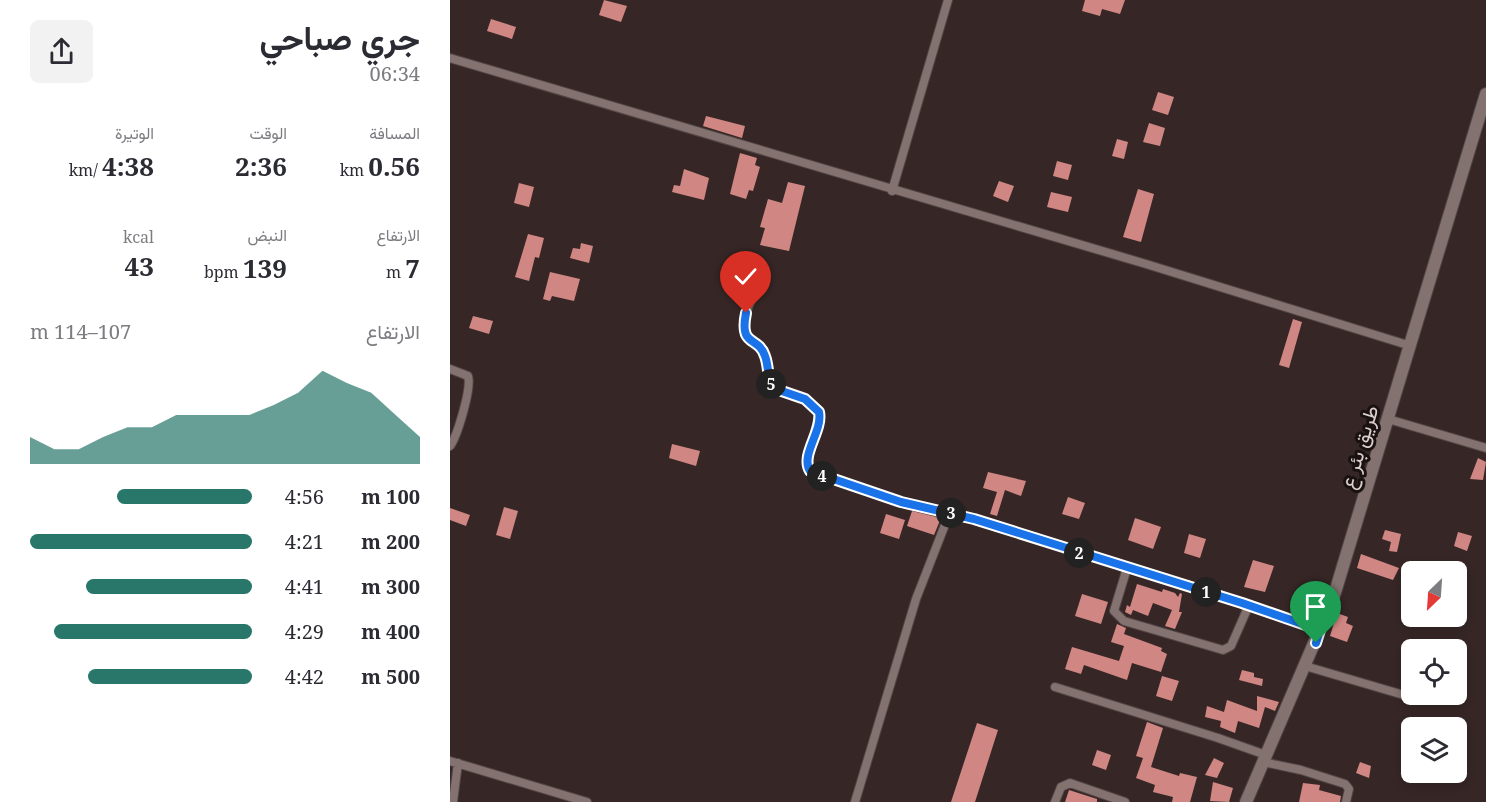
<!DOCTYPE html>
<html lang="ar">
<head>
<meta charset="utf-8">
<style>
  body { margin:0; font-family:"Noto Serif",Vazirmatn,serif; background:#f2f2f3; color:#2b2b33; direction:rtl; height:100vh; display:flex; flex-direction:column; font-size:22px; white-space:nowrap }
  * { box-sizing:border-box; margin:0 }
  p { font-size:20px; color:#7c7c81 }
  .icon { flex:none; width:33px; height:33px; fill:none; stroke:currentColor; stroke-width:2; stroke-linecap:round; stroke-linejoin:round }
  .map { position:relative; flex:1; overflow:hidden; direction:ltr }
  .panel { display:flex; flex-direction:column; background:#fff; width:450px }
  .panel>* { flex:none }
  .needle { width:39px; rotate:205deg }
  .controls { position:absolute; left:951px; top:561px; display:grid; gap:12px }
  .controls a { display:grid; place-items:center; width:66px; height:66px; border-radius:9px; background:#fff; box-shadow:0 3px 9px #0003; font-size:30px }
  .pin { position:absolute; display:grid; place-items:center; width:51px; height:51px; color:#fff; margin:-62px -26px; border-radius:50% 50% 50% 0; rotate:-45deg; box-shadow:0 0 6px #0007 }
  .pin .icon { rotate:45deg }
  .km { position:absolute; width:30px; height:30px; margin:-15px; border-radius:50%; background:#222; color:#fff; font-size:16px; line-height:30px; text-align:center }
  .round { display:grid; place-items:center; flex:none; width:63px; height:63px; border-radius:9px; background:#f2f2f3 }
  .head { display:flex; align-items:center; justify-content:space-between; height:102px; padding:0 30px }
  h1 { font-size:33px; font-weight:700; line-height:45px }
  .metrics { display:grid; grid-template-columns:repeat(3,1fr); gap:9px; height:102px; padding:6px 30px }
  .metrics div { display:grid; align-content:center }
  .metrics b { font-size:26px; font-weight:700 }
  .metrics small { font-size:16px; font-weight:400 }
  .metrics p { font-size:16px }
  .chart { height:168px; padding:12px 30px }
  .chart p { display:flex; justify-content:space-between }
  .chart svg { width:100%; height:108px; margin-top:6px; fill:#28776a; opacity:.7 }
  ul { padding:0 30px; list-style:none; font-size:20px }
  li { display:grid; grid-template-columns:96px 72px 1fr; align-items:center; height:45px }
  li i { height:15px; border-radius:8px; background:#28776a }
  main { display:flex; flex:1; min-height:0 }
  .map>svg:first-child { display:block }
  .building { fill:#d08783 }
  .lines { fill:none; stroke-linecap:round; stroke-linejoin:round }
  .street-casing { stroke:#524545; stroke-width:10 }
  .secondary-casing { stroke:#524545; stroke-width:14 }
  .street { stroke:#847270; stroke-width:8 }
  .secondary { stroke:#847270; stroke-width:12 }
  .route-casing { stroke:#fff; stroke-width:12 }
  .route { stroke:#1a73e8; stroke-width:8 }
  .labels { text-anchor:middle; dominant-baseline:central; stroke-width:6; stroke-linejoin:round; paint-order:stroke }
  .street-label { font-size:20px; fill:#dbd0cf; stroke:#191211 }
</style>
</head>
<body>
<main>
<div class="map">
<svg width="1036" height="802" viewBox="0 0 1036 802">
  <rect width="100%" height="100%" fill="#362726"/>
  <!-- building -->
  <path class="building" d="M154,0L177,6L171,22L149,15Z
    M635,0H675L670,14L652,9L650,16L632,11Z
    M41,19L66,27L62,39L37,31Z
    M708,92L724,97L718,115L702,110Z
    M256,116L295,126L292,138L253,126Z
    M699,123L715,128L710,146L693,142Z
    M667,139L678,142L674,159L662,156Z
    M290,153L307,158L305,165L310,167L303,191L299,190L296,199L280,194Z
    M607,161L622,165L618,180L603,176Z
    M234,169L259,178L254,200L222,192L224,185L230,186Z
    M549,181L564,186L558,202L543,196Z
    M338,182L355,186L339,251L310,245L315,228L310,227L318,199L332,203Z
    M69,183L84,187L79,207L64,203Z
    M688,189L704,194L691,242L673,237Z
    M601,192L622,197L618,212L597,207Z
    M78,234L94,238L89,258L85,257L79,281L65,277Z
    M131,243L143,246L139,263L120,258L123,248L130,249Z
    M100,272L130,279L124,301L102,296L100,301L93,299Z
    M23,316L43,321L39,334L19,328Z
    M843,319L852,322L839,368L829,365Z
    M222,444L250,451L246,466L219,458Z
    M1028,458L1036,462L1033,480L1020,479Z
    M538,472L576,481L571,496L555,490L547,516L540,514L547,492L533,488Z
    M618,497L635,503L629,519L612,514Z
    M54,507L68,511L60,539L46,535Z
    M0,508L20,515L16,526L0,520Z
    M462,511L491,518L484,535L457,526Z
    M436,514L455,520L449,539L430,533Z
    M685,518L711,527L703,549L678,540Z
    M935,530L951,534L947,552L939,551L941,542L932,539Z
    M1008,532L1022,536L1017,551L1004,546Z
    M739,534L756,539L750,558L734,553Z
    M911,554L949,568L943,580L907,568Z
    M803,560L824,566L815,592L794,587Z
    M687,584L712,592L713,589L725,593L728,597L730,593L732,594L729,612H732L725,629L715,626L722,610L703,603L698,616L683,610L681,615L675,612L677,605L680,607Z
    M632,594L658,602L651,624L625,616Z
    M887,613L898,617L896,623L903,626L897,642L880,636Z
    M667,624L676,628L674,634L712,648L711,651L717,654L711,672L682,663L677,680L634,665L631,674L615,669L622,647L669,661L674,646L661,642Z
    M792,670L804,673V677L813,679L812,686L789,680Z
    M712,676L729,681L722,701L706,696Z
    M807,696L829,702L825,711L815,707L809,728L788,721L785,733L770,727L771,721L755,717L757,706L774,712L777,700L807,711Z
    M697,722L713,728L701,767L729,776L730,773L747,777L740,802H722L723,797L703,792L705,785L686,778L693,758L686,756Z
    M527,723L548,730L525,802H501Z
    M647,750L661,755L656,770L642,765Z
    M764,758L774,763L767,778L755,775Z
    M910,762L921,766L919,778L906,773Z
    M763,782L783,788L779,802L760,801Z
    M853,783L870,785L869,790L891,796L890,802H849Z
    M619,790L647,799V802H615Z"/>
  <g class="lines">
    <defs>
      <path id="street" d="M0,58L696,264L961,346
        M442,191L498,0
        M313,269L296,313L294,331L301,342L313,351L323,388L355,399L369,412C373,431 351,457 360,471L451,502L524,519L792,603L870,630
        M0,369L18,376C22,388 7,437 0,446
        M938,419L1036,448
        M677,568L664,611L674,621L773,650L781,646L799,605
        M855,666L964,698
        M605,687L768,738L816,755
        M0,761L137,802
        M813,762L851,770L895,784L899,789L896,802
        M3,802L8,763
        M405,802L466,599L498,517L497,513
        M605,802L611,787L620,783L675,802"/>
      <path id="secondary" d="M796,802L883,599L1036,94"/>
    </defs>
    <!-- street casing -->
    <use href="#street" class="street-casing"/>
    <!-- secondary casing -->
    <use href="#secondary" class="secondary-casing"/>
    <!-- street -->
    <use href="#street" class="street"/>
    <!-- secondary -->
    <use href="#secondary" class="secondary"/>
  </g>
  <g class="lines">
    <defs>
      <path id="route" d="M296,313C289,348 308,335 315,356C319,367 317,377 323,388L355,399L369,412C373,431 350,455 360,471L451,502L524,519L792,603L870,630L866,643"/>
    </defs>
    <!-- route casing -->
    <use href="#route" class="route-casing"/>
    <!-- route -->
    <use href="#route" class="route"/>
  </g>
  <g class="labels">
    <!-- street labels -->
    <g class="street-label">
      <text transform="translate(909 447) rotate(-73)">طريق بئر ع</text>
    </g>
  </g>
</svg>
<div class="controls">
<a><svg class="needle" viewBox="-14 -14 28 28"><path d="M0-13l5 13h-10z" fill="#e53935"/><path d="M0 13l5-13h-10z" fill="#7c7c81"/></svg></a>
<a><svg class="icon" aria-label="locate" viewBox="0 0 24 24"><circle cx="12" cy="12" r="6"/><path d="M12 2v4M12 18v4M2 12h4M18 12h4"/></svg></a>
<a><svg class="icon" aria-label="layers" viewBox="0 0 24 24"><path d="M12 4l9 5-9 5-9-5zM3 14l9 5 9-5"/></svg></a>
</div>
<div class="pin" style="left:866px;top:643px;background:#1e9e55"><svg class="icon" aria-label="arrive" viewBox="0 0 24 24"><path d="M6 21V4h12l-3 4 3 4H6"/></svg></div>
<div class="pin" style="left:296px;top:313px;background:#d93025"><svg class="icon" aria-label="check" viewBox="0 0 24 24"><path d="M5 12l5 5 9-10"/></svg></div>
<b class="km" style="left:756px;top:592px">1</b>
<b class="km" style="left:629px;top:553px">2</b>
<b class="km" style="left:501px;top:513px">3</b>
<b class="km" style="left:372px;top:476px">4</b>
<b class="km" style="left:321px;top:384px">5</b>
</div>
<section class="panel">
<div class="head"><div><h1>جري صباحي</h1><p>06:34</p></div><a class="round"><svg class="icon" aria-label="share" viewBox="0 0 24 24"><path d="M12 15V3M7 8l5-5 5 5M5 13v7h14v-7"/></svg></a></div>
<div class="metrics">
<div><p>المسافة</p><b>0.56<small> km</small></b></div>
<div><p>الوقت</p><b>2:36</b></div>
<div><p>الوتيرة</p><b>4:38<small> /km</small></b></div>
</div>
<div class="metrics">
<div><p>الارتفاع</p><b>7<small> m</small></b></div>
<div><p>النبض</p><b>139<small> bpm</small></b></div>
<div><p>kcal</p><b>43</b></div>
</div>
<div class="chart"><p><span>الارتفاع</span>107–114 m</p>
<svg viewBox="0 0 160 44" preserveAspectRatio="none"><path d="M0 44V33L10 38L20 38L30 33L40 29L50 29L60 24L70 24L80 24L90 24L100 20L110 15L120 6L130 11L140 15L150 24L160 33V44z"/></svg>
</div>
<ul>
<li><b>100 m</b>4:56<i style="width:61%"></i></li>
<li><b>200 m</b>4:21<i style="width:100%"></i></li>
<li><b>300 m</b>4:41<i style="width:75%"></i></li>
<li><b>400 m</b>4:29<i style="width:89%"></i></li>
<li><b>500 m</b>4:42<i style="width:74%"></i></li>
</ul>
</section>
</main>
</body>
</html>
